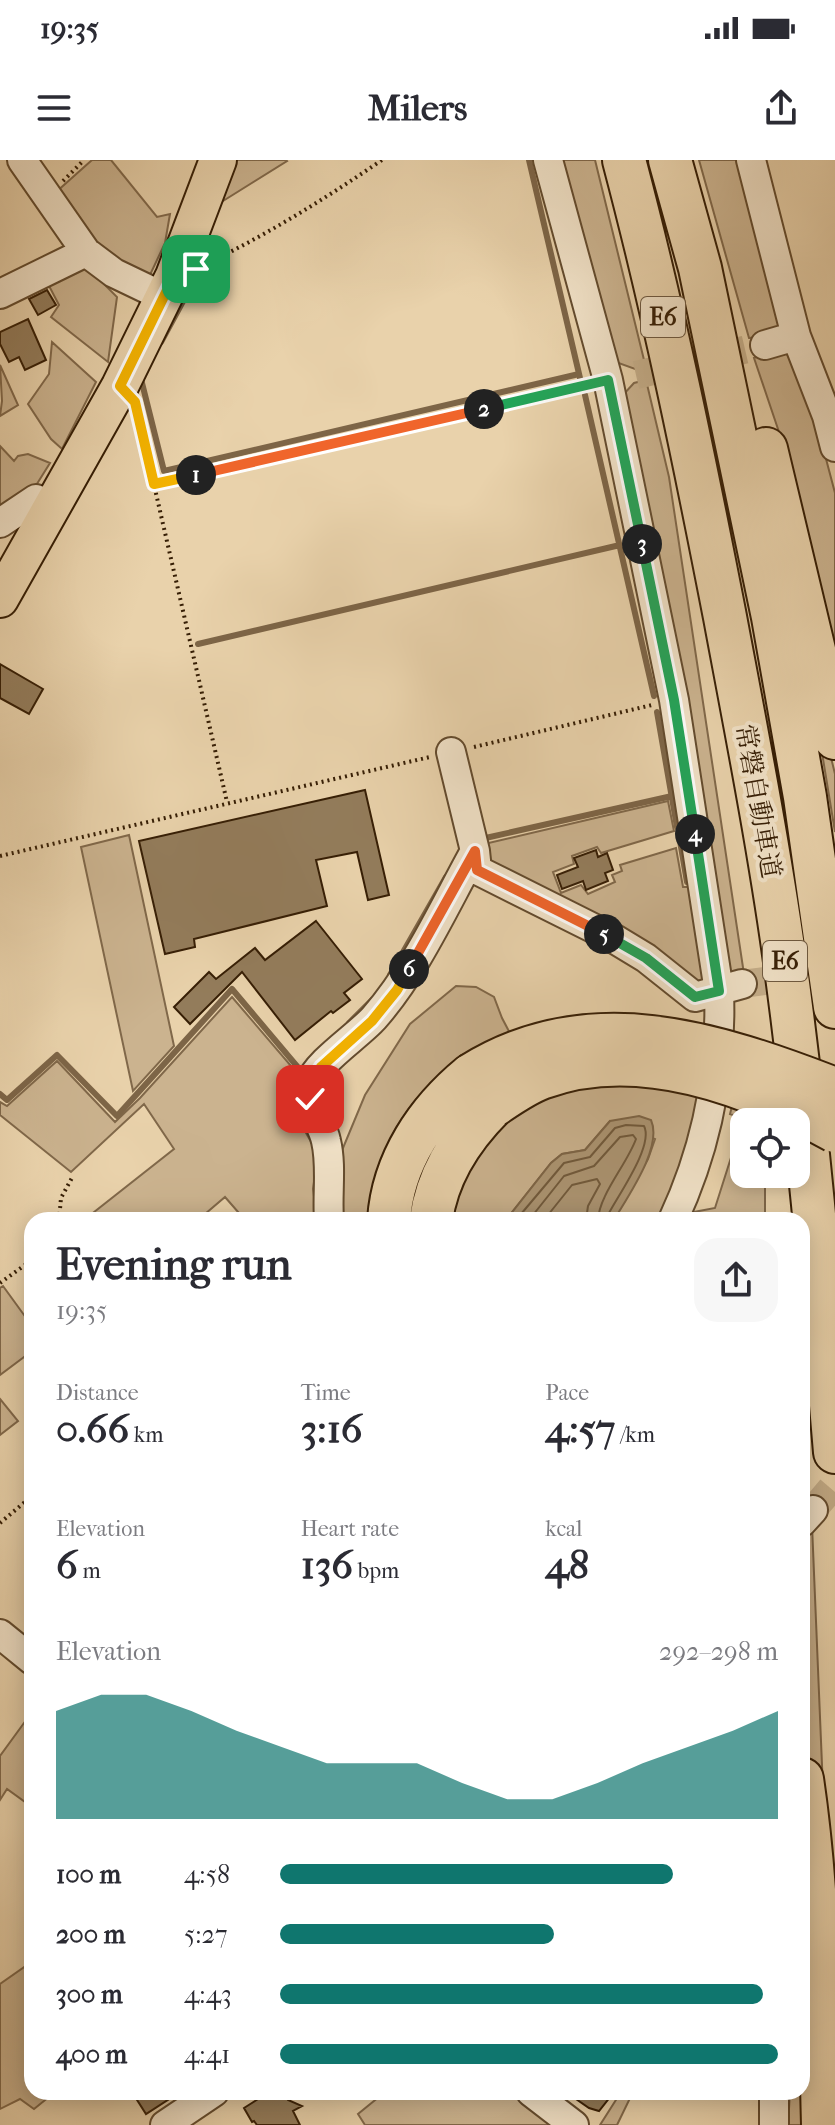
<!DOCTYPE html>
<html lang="en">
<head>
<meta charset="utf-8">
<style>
  body { margin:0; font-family:"IM FELL French Canon","Noto Serif JP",serif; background:#f7f7f7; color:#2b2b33; height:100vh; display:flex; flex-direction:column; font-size:30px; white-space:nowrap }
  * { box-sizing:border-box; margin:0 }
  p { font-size:26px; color:#7c7c81 }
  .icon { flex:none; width:44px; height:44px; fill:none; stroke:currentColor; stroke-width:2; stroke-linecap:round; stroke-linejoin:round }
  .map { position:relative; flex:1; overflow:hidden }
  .panel { position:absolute; left:24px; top:1052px; width:786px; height:888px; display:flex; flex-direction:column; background:#fff; border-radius:24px; box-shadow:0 4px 20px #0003 }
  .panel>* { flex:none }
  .buttons { position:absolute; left:730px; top:948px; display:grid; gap:16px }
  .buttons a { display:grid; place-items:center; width:80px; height:80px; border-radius:16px; background:#fff; box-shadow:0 4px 20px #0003; font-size:40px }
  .pin { position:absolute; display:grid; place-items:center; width:68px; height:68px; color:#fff; margin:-34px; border-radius:16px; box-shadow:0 4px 12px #0006 }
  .km { position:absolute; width:40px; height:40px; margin:-20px; border-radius:50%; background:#222; color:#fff; font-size:22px; line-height:40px; text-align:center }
  .round { display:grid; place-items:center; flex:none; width:84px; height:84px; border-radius:24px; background:#f7f7f7 }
  .summary { display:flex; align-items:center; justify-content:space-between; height:136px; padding:0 32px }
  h1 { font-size:44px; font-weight:800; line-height:60px }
  .figures { display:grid; grid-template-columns:repeat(3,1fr); gap:12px; height:136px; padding:8px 32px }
  .figures div { display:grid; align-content:center }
  .figures b { font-size:40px; font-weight:800 }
  .figures small { font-size:22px; font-weight:400 }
  .figures p { font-size:22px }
  .chart { height:224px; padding:16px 32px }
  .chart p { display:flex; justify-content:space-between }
  .chart svg { width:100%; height:144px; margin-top:8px; fill:#0f766e; opacity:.7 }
  ul { padding:0 32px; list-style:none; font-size:26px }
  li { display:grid; grid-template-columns:128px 96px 1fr; align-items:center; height:60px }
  li i { height:20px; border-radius:10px; background:#0f766e }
  .status { display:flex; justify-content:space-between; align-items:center; height:56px; padding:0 40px; background:#fff; direction:ltr }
  .status svg { height:22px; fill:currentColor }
  header { display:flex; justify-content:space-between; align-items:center; height:104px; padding:0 32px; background:#fff; font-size:36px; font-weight:800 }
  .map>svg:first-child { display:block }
  .green { fill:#cbb38f; stroke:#80684a; stroke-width:2 }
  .water { fill:#ac9573; stroke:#7d6547; stroke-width:2 }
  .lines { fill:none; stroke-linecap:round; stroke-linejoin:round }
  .shore { stroke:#715a3c; stroke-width:2 }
  .stream { stroke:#7d6547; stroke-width:6 }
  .building { fill:#937c5b; stroke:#361e05; stroke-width:2 }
  .minor-tunnel { stroke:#c5ae8a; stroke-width:28; stroke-dasharray:28 14; stroke-linecap:butt }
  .minor-casing { stroke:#634b2e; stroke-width:32 }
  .major-casing { stroke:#361e05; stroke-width:40 }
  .highway-casing { stroke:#361e05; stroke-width:46 }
  .path { stroke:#361e05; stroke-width:4; stroke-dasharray:2 4; stroke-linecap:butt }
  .minor { stroke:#f1e2c8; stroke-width:28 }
  .major { stroke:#e9d2ab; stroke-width:36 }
  .highway { stroke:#e9d2ab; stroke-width:42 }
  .highway-bridge-casing { stroke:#361e05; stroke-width:46; stroke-linecap:butt }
  .highway-bridge { stroke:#e9d2ab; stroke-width:42 }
  .split-1-casing { stroke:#fff; stroke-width:16 }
  .split-2-casing { stroke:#fff; stroke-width:16 }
  .split-3-casing { stroke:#fff; stroke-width:16 }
  .split-4-casing { stroke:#fff; stroke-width:16 }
  .split-5-casing { stroke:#fff; stroke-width:16 }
  .split-6-casing { stroke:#fff; stroke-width:16 }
  .split-7-casing { stroke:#fff; stroke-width:16 }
  .split-1 { stroke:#f5b400; stroke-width:10 }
  .split-2 { stroke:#f0652b; stroke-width:10 }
  .split-3 { stroke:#22a559; stroke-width:10 }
  .split-4 { stroke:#22a559; stroke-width:10 }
  .split-5 { stroke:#22a559; stroke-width:10 }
  .split-6 { stroke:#f0652b; stroke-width:10 }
  .split-7 { stroke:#f5b400; stroke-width:10 }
  .labels { text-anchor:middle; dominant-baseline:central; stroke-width:8; stroke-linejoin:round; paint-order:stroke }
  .shield { fill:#f1e2c8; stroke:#6e5940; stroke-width:2 }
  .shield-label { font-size:24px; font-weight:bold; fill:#361e05 }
  .street-label { font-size:26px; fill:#361e05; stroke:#f1e2c8 }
</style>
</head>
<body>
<div class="status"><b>19:35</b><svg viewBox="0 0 49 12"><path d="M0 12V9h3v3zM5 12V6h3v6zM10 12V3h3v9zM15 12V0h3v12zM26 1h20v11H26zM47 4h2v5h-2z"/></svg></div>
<header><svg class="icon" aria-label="menu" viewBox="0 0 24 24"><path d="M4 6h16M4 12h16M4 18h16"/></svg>Milers<svg class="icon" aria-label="share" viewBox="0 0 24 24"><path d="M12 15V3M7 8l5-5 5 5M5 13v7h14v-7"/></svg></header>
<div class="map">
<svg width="835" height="1965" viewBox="0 0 835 1965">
  <rect width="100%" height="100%" fill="#e9d2ab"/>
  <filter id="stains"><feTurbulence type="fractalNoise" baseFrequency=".0025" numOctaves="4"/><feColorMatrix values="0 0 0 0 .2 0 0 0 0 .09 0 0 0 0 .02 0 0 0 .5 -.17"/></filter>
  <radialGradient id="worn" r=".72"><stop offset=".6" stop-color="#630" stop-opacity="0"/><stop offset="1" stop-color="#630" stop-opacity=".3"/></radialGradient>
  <!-- green -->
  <path class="green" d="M92,0H111L157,57L170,54L165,83L149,117L88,82L55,33Z
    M231,0H286L287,1L215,46Z
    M557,0H595L645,204L635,209L613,201Z
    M699,0H740L780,164C772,176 762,177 749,178Z
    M87,107L117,137L108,202L51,157L59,145L47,122Z
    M52,182L96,222L62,289L51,279L28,244L49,214Z
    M781,189L790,197L816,261L835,333V505L780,275L754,198Z
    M0,205L18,245L0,256L2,241Z
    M646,220L669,317L744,814L730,812L622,236L634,223Z
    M0,286L14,301L18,296L28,294L50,303L35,327L0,346Z
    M813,538L818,544L835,614V672Z
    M668,641L674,671L601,693L597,687L572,696L574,704L553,712L561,733L581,725L588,734L615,722L612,715L622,711L620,705L676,688L683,727H692L706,825L696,824L483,705L480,685Z
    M129,675L174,886L133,931L81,687Z
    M456,826L476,827L494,837L502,858L513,879C490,890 462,900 442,915C396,949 374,1006 368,1060H343L338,1000L365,935L410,864Z
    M232,837L303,920L306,973L318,994L313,1029L317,1060H245L225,1037L198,1060H84L174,989L144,944L71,1012L0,955V942L7,946L57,901L115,962L140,938Z
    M596,919L702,931L697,964L661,1060H614L648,999L655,979L610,961L585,990L562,994L551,1003L506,1060H442L454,1013L502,955Z
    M733,942L762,952V962H744V1014H765V1060H686L689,1053L715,1048L735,985L739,957L730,954Z
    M3,1126L32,1166V1191L0,1215V1128Z
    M802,1210L809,1330L802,1339Z
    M0,1239L18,1261L0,1275Z
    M812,1365L823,1629L810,1620L802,1583V1434L804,1432L802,1380Z
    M32,1552V1647L7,1629L0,1640V1596Z
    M32,1796V1932H55L34,1949L20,1939L0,1949V1824L27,1805Z
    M385,1932H515L557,1965H365L358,1954Z
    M621,1932H633L617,1965H600Z
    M790,1932H802L810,1965H788Z"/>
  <!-- water -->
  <path class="water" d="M639,956L651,960C663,987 628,1036 614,1060H506L551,1003L562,994L585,990L610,961Z"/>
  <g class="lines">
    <!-- shore -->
    <path class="shore" d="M516,1060L564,1003L590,997L615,968L626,965L644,966C654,985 619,1034 609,1053L608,1060
      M529,1060L564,1016L594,1006L620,977L633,975L636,979C627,1004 599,1035 598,1060
      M544,1060L572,1025L597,1019L600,1024L588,1046L586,1060"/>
    <!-- stream -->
    <path class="stream" d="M529,0L580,218
      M161,182L188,132
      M143,217L141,219L164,311L579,214
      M585,235L654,536
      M198,484L620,385
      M657,552L677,667
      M481,679L672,636
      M680,681L687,722
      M390,815L446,717
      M349,863L372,840
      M0,934L7,940L57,895L117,956L232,829L301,911L304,908"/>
  </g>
  <!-- building -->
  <path class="building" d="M47,130L56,145L38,155L29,139Z
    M28,159L46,200L25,210L19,197L9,202L0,184V172Z
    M0,504L43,529L29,554L0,538Z
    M365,630L389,735L368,740L357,692L316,700L327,746L194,779L195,787L165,794L139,681Z
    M596,690L598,697L607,693L613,710L605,713L608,721L586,730L583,721L562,729L557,715L578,707L574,698Z
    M316,761L362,819L344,833L350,840L333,853L331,851L295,880L242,812L190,864L174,847L209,812L216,819L255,788L265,800Z
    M132,1932H180L146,1954Z
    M269,1932H283L288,1940L302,1946L293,1951L300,1965H257L254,1961L252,1962L244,1948Z
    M566,1932H614L599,1951L589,1948Z"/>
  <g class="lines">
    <!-- minor-tunnel -->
    <path class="minor-tunnel" d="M636,215L765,185
      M742,824L805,816
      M813,1350L835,1324"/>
    <defs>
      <path id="minor" d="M22,0L86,92L114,113L164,137
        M548,0L608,220L674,540L719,831C722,911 707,987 673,1060
        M751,0L796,176L827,256L835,287
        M0,134L86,92
        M765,185L796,176
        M0,363L36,339L54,346
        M451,592L475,691L477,710L613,778L646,798L695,837L742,824
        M329,1060C327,1034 332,1006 326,981C322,961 305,946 310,923C316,903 359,875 374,858C416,810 444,747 475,691
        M802,1362L813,1350
        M0,1474L32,1500
        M531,1932L574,1965
        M774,1932V1965
        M165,1965L214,1932"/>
      <path id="major" d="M0,439L120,226L174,116L218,0"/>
      <path id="highway" d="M624,0C664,151 695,303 725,457C746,569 768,681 784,794C807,960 821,1126 835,1292
        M670,0L700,108L773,457L805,637L835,847
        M766,289L835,578
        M389,1060C393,1001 427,951 471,915
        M431,1060C437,1015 461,978 493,946
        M802,1619C819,1734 820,1849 823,1965"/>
    </defs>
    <!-- minor casing -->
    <use href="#minor" class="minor-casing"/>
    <!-- major casing -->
    <use href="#major" class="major-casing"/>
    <!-- highway casing -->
    <use href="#highway" class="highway-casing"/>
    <!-- path -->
    <path class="path" d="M63,21L84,0
      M210,102C270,73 326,38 382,0
      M137,251L227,642
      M154,324L588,225
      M474,587L652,545
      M0,696L430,597
      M59,1060L61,1038L73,1016
      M0,1123L32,1100
      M0,1363L32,1336"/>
    <!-- minor -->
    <use href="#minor" class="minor"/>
    <!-- major -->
    <use href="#major" class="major"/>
    <!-- highway -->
    <use href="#highway" class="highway"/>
    <defs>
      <path id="highway-bridge" d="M471,915C589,841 715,883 835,929
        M493,946C508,936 523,925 541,918C638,882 749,924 835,971"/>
    </defs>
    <!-- highway-bridge casing -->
    <use href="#highway-bridge" class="highway-bridge-casing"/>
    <!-- highway-bridge -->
    <use href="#highway-bridge" class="highway-bridge"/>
  </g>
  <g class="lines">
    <defs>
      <path id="split-1" d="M196,109L174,116L120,226L135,242L154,324L196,315"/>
      <path id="split-2" d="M196,315L484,249"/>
      <path id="split-3" d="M484,249L608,220L642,384"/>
      <path id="split-4" d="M642,384L674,540L695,674"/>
      <path id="split-5" d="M604,774L646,798L695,837L719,831L695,674"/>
      <path id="split-6" d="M409,809L475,691L477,710L604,774"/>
      <path id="split-7" d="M310,939V922L321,907L372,861L397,830L409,809"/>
    </defs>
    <!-- split-1 casing -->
    <use href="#split-1" class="split-1-casing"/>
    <!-- split-2 casing -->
    <use href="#split-2" class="split-2-casing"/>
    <!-- split-3 casing -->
    <use href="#split-3" class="split-3-casing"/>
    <!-- split-4 casing -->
    <use href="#split-4" class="split-4-casing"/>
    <!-- split-5 casing -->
    <use href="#split-5" class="split-5-casing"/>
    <!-- split-6 casing -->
    <use href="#split-6" class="split-6-casing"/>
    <!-- split-7 casing -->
    <use href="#split-7" class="split-7-casing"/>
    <!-- split-1 -->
    <use href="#split-1" class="split-1"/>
    <!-- split-2 -->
    <use href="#split-2" class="split-2"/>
    <!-- split-3 -->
    <use href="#split-3" class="split-3"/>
    <!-- split-4 -->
    <use href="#split-4" class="split-4"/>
    <!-- split-5 -->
    <use href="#split-5" class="split-5"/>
    <!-- split-6 -->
    <use href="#split-6" class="split-6"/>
    <!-- split-7 -->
    <use href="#split-7" class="split-7"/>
  </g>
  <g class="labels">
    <!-- shield labels -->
    <g class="shield">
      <rect x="641" y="137" width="44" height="40" rx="6"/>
      <rect x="763" y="781" width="44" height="40" rx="6"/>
    </g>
    <g class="shield-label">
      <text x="663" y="157">E6</text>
      <text x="785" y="801">E6</text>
    </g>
    <!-- street labels -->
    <g class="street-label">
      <text transform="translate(758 641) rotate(80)">常磐自動車道</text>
    </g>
  </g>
  <rect width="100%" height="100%" filter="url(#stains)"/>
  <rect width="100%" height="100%" fill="url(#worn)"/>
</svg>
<div class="buttons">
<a><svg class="icon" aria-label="locate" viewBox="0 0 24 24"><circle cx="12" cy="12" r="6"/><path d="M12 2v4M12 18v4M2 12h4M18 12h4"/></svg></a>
</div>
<div class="pin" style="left:196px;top:109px;background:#1e9e55"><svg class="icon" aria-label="arrive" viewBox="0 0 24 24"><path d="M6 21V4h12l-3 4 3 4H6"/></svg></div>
<div class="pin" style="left:310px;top:939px;background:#d93025"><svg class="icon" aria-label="check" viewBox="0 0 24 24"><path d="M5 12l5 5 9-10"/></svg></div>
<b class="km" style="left:196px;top:315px">1</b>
<b class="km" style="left:484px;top:249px">2</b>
<b class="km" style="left:642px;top:384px">3</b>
<b class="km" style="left:695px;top:674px">4</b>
<b class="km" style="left:604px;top:774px">5</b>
<b class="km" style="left:409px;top:809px">6</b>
<section class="panel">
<div class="summary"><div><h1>Evening run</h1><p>19:35</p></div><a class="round"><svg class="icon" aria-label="share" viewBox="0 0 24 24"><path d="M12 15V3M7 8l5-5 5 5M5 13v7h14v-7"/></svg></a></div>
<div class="figures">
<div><p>Distance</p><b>0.66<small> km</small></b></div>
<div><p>Time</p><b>3:16</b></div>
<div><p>Pace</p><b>4:57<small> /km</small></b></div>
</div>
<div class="figures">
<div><p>Elevation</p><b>6<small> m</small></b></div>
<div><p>Heart rate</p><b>136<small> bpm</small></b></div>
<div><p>kcal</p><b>48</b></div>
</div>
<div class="chart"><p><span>Elevation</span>292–298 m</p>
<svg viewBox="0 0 160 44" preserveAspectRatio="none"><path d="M0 44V11L10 6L20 6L30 11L40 17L50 22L60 27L70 27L80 27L90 33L100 38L110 38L120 33L130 27L140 22L150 17L160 11V44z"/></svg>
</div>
<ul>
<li><b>100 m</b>4:58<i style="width:79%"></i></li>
<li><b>200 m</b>5:27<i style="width:55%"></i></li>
<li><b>300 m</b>4:43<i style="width:97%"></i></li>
<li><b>400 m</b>4:41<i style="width:100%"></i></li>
</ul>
</section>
</div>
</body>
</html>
